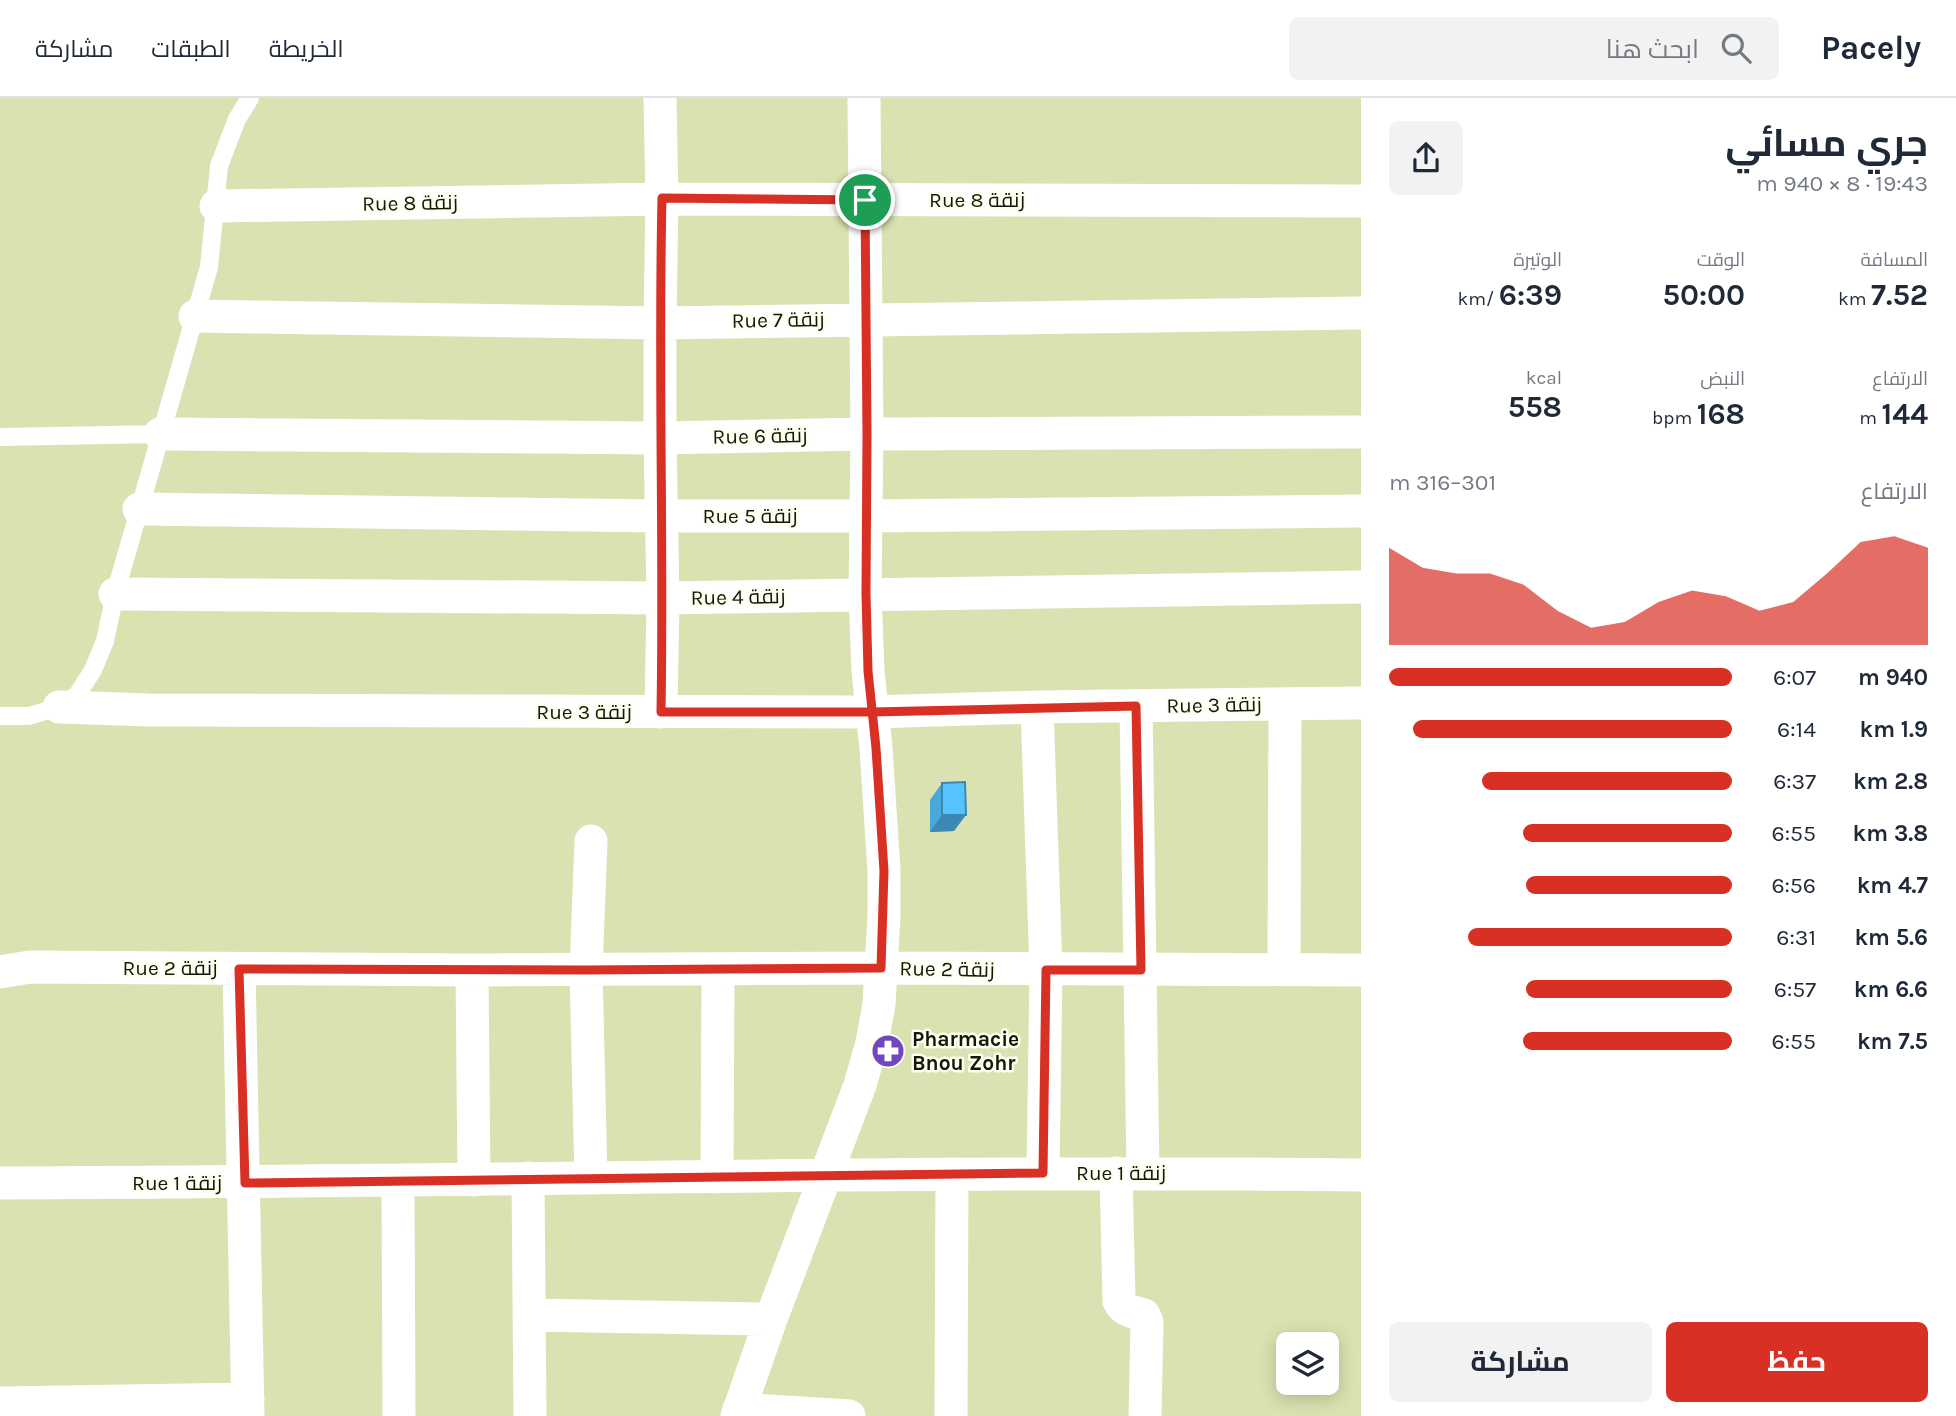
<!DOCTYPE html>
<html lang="ar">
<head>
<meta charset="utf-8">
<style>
  body { margin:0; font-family:Karla,Cairo,sans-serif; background:#f2f2f3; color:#1f2937; direction:rtl; height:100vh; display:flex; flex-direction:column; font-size:26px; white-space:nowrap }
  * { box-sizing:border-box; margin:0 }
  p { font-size:23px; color:#747a83 }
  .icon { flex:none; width:38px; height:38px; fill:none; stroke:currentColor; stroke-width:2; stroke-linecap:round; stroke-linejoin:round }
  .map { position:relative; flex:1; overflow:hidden; direction:ltr }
  .sheet { display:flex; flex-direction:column; background:#fff; width:595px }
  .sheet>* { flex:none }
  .fabs { position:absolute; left:1276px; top:1234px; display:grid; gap:14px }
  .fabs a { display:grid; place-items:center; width:63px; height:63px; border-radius:10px; background:#fff; box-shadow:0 4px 18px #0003; font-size:35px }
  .pin { position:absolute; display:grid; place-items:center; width:60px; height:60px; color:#fff; margin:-30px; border:4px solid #fff; border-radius:50%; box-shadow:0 2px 7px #0007 }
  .round { display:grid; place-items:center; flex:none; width:74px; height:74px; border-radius:10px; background:#f2f2f3 }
  .summary { display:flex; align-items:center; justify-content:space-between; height:119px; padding:0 28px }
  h1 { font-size:38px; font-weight:700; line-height:52px }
  .metrics { display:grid; grid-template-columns:repeat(3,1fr); gap:10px; height:119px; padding:7px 28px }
  .metrics div { display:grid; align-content:center }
  .metrics b { font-size:30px; font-weight:700 }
  .metrics small { font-size:19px; font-weight:400 }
  .metrics p { font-size:19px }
  .chart { height:196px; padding:14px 28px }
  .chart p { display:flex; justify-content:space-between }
  .chart svg { width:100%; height:126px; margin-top:7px; fill:#d93025; opacity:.7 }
  .action { display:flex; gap:14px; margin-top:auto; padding:14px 28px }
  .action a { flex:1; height:80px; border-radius:10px; background:#d93025; color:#fff; font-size:28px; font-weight:700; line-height:80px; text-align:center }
  .action a+a { background:#f2f2f3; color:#1f2937 }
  ul { padding:0 28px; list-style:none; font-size:23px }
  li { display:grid; grid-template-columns:112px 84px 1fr; align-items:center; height:52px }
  li i { height:18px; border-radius:9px; background:#d93025 }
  header { display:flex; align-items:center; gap:42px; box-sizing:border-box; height:98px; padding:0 35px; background:#fff; border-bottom:2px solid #e0e1e3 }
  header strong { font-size:33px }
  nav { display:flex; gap:38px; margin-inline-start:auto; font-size:24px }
  .search { width:490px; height:63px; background:#f2f2f3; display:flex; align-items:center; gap:18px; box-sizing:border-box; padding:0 24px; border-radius:10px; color:#747a83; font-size:26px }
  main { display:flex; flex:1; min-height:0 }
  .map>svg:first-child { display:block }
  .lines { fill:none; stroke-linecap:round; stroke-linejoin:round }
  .lane { stroke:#fff; stroke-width:18 }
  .street { stroke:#fff; stroke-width:33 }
  .wall { fill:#49a8da }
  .shaded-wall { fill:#3c88b2 }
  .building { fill:#55c3fe; stroke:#3c88b2; stroke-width:2 }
  .route-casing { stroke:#fff; stroke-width:14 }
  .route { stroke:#d93025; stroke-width:9 }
  .labels { text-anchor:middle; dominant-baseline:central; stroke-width:5; stroke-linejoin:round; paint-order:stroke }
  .street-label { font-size:21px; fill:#161806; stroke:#fcfff0 }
  .poi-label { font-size:21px; font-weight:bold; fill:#161806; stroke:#fcfff0; text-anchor:start }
</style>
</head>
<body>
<header>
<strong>Pacely</strong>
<div class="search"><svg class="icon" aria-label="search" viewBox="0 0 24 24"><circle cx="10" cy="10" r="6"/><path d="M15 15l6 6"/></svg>ابحث هنا</div>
<nav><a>الخريطة</a><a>الطبقات</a><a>مشاركة</a></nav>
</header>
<main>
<section class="sheet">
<div class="summary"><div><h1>جري مسائي</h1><p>19:43 · 8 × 940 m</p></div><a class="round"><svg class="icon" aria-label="share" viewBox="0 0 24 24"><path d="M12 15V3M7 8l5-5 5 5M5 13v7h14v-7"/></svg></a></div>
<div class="metrics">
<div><p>المسافة</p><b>7.52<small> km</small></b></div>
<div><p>الوقت</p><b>50:00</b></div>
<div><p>الوتيرة</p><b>6:39<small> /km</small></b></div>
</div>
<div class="metrics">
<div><p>الارتفاع</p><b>144<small> m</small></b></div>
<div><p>النبض</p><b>168<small> bpm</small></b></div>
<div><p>kcal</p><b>558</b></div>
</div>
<div class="chart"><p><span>الارتفاع</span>301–316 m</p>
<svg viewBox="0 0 160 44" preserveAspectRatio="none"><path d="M0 44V10L10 17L20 19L30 19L40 23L50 32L60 38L70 36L80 29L90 25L100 27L110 32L120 29L130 19L140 8L150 6L160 10V44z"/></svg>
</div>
<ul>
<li><b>940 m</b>6:07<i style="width:100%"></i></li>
<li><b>1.9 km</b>6:14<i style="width:93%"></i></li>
<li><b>2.8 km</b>6:37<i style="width:73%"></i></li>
<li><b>3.8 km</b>6:55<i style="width:61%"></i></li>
<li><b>4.7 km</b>6:56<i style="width:60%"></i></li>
<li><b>5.6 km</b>6:31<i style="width:77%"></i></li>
<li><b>6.6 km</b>6:57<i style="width:60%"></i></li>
<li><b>7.5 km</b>6:55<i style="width:61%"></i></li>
</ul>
<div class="action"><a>حفظ</a><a>مشاركة</a></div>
</section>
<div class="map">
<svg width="1361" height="1318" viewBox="0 0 1361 1318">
  <rect width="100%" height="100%" fill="#dae2b1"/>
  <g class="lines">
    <!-- lane -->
    <path class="lane" d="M0,339L160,336
      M0,618H29L59,609L77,597L93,572L105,543L115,496L209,169L219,68L237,21L250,0"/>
    <!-- street -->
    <path class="street" d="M660,0L662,101L660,225V340L663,500L661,614
      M216,108L662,101L1361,103
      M195,218L660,225L1361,215
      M160,336L660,340L867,336L1361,334
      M139,411L661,418H866L1361,413
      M115,496L663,500L1361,489
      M1136,608L1143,1074
      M59,609L149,612L872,614L1037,609L1361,605
      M1037,609L1046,872L1043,1075
      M239,871L248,1318
      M472,872L474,1082
      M1284,872L1285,606
      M0,874L30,869L472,872L881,870L1361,872
      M1116,1075L1119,1203C1124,1214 1133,1213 1144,1217L1147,1224L1145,1318
      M717,1079L718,872
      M528,1080L530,1318
      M591,1080L586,872L591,743
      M398,1083L399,1318
      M0,1085C454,1084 907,1072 1361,1077
      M529,1217L771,1221
      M0,1305L248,1301
      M739,1311L849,1318
      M737,1318L771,1221L860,987L872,945L879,906L884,819V773L876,650L868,573L865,496L867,336L864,0
      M951,1318L952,1076"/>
  </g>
  <!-- wall -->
  <path class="wall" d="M942,685L954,733L930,734V702Z"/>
  <!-- shaded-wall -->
  <path class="shaded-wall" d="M942,717H966L954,733L930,734Z"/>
  <!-- building -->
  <path class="building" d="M965,684L966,717H942V685Z"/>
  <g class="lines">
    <defs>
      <path id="route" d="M865,102L867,336L866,496L868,573L876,650L884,773L881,870L586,872L239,871L245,1085L1043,1075L1046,872H1141L1136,608L872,614H661C664,443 658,272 662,100L865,102"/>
    </defs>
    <!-- route casing -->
    <use href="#route" class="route-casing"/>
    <!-- route -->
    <use href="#route" class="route"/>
  </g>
  <!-- icons -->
  <defs>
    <symbol id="pharmacy-disc" viewBox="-11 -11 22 22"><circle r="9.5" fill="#7147bf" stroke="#fcfff0"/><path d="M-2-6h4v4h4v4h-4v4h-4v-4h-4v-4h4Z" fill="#fff"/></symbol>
  </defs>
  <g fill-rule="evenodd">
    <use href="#pharmacy-disc" x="869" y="934" width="38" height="38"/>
  </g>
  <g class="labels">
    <!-- street labels -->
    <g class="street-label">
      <text x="977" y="102">Rue 8 زنقة</text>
      <text transform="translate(410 105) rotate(-1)">Rue 8 زنقة</text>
      <text transform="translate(778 222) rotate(-1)">Rue 7 زنقة</text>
      <text transform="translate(760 338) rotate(-1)">Rue 6 زنقة</text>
      <text x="750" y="418">Rue 5 زنقة</text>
      <text transform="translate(738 499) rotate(-1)">Rue 4 زنقة</text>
      <text transform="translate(1214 607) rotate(-1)">Rue 3 زنقة</text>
      <text x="584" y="614">Rue 3 زنقة</text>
      <text x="170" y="870">Rue 2 زنقة</text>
      <text transform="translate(947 871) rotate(1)">Rue 2 زنقة</text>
      <text x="1121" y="1075">Rue 1 زنقة</text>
      <text x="177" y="1085">Rue 1 زنقة</text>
    </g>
    <!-- poi labels -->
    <g class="poi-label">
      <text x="912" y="941">Pharmacie<tspan x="912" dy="24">Bnou Zohr</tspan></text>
    </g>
  </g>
</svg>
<div class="fabs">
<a><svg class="icon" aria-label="layers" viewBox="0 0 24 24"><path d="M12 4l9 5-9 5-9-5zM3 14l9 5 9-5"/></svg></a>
</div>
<div class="pin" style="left:865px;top:102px;background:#1e9e55"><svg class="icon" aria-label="arrive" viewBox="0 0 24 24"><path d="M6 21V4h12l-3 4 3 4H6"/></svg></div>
</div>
</main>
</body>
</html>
